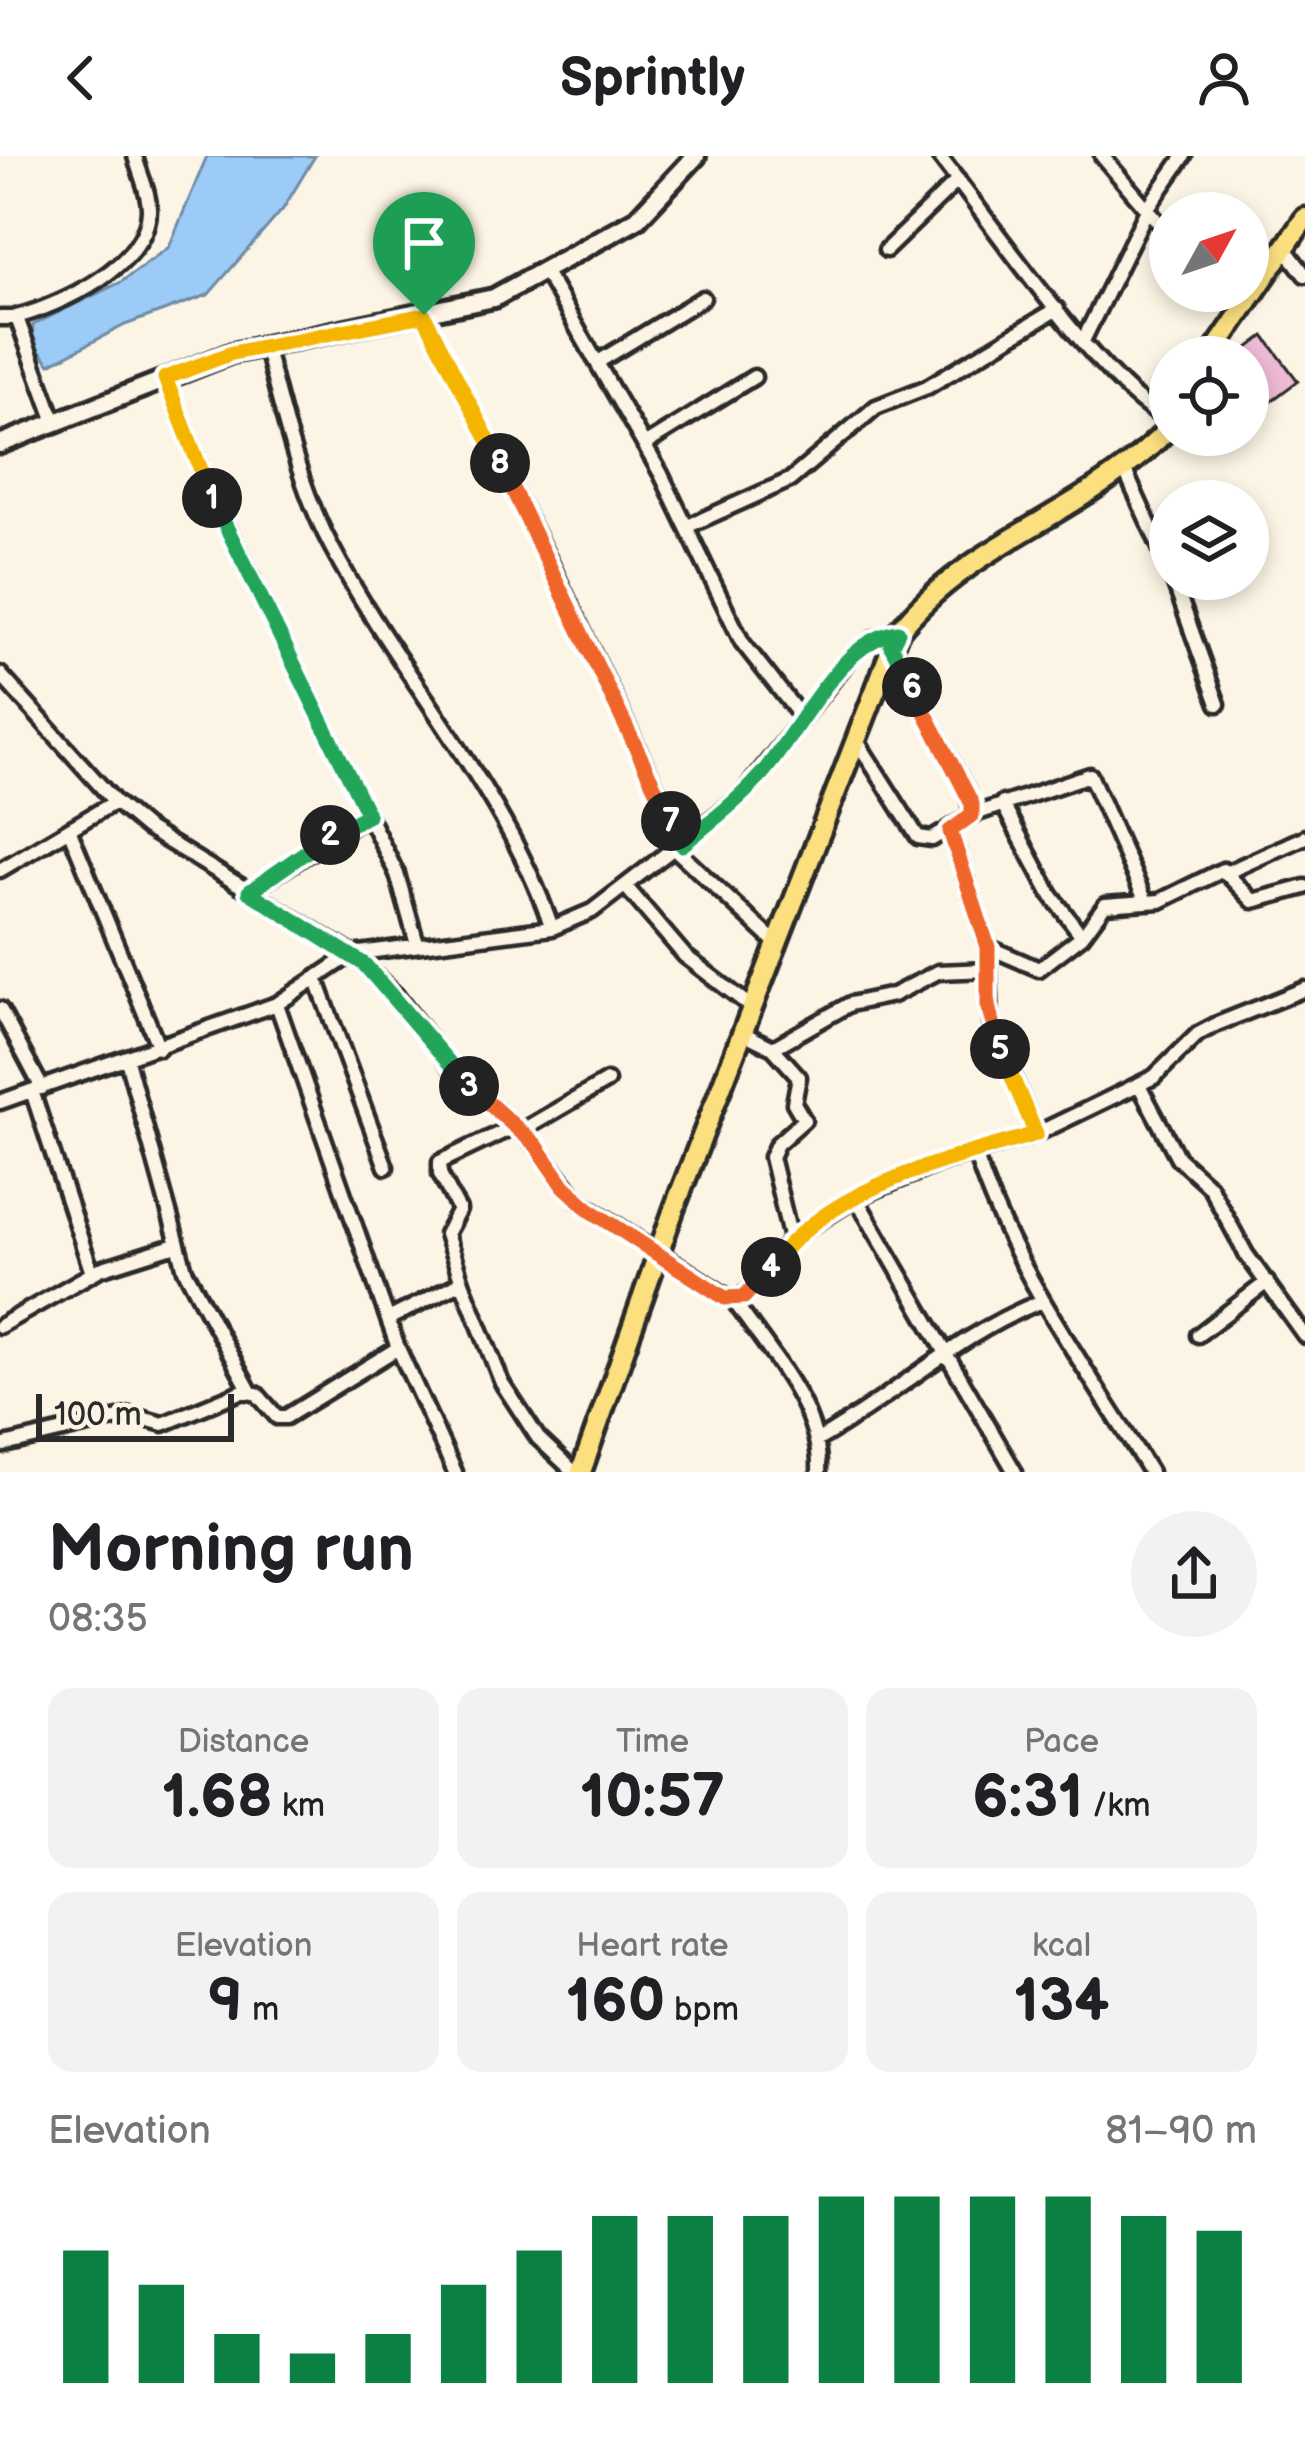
<!DOCTYPE html>
<html lang="en">
<head>
<meta charset="utf-8">
<style>
  body { margin:0; font-family:"Balsamiq Sans",sans-serif; background:#f2f2f2; color:#202124; height:100vh; display:flex; flex-direction:column; font-size:45px; white-space:nowrap }
  * { box-sizing:border-box; margin:0 }
  p { font-size:39px; color:#757577 }
  .icon { flex:none; width:66px; height:66px; fill:none; stroke:currentColor; stroke-width:2; stroke-linecap:round; stroke-linejoin:round }
  .map { position:relative; height:1316px; overflow:hidden }
  .panel { display:flex; flex-direction:column; background:#fff; flex:1 }
  .panel>* { flex:none }
  .needle { width:78px; rotate:50deg }
  .tools { position:absolute; left:1149px; top:36px; display:grid; gap:24px }
  .tools a { display:grid; place-items:center; width:120px; height:120px; border-radius:50%; background:#fff; box-shadow:0 6px 18px #0003; font-size:60px }
  .scale { position:absolute; left:36px; bottom:30px; width:198px; box-sizing:border-box; padding-left:12px; border:6px solid #2b2b2b; border-top:0; font-size:33px; line-height:42px; white-space:nowrap; color:#2b2b2b; -webkit-text-stroke:9px #fcf5e5; paint-order:stroke }
  .pin { position:absolute; display:grid; place-items:center; width:102px; height:102px; color:#fff; margin:-123px -51px; border-radius:50% 50% 50% 0; rotate:-45deg; box-shadow:0 0 12px #0007 }
  .pin .icon { rotate:45deg }
  .km { position:absolute; width:60px; height:60px; margin:-30px; border-radius:50%; background:#222; color:#fff; font-size:33px; line-height:60px; text-align:center }
  .round { display:grid; place-items:center; flex:none; width:126px; height:126px; border-radius:63px; background:#f2f2f2 }
  .summary { display:flex; align-items:center; justify-content:space-between; height:204px; padding:0 48px }
  h1 { font-size:66px; font-weight:700; line-height:90px }
  .figures { display:grid; grid-template-columns:repeat(3,1fr); gap:18px; height:204px; padding:12px 48px }
  .figures div { display:grid; align-content:center; border-radius:24px; background:#f2f2f2; text-align:center }
  .figures b { font-size:60px; font-weight:700 }
  .figures small { font-size:33px; font-weight:400 }
  .figures p { font-size:33px }
  .chart { height:336px; padding:24px 48px }
  .chart p { display:flex; justify-content:space-between }
  .chart svg { width:100%; height:216px; margin-top:12px; stroke:#0b8043; stroke-width:6 }
  header { display:flex; justify-content:space-between; align-items:center; height:156px; padding:0 48px; background:#fff; font-size:54px; font-weight:700 }
  .map>svg:first-child { display:block }
  .water { fill:#9ccbf7; stroke:#6f8ba5; stroke-width:3 }
  .building { fill:#efbad6; stroke:#2b2b2b; stroke-width:3 }
  .lines { fill:none; stroke-linecap:round; stroke-linejoin:round }
  .street-casing { stroke:#2b2b2b; stroke-width:21 }
  .secondary-casing { stroke:#2b2b2b; stroke-width:26 }
  .primary-casing { stroke:#2b2b2b; stroke-width:27 }
  .street { stroke:#fcf5e5; stroke-width:12 }
  .secondary { stroke:#fcf5e5; stroke-width:16 }
  .primary { stroke:#fce080; stroke-width:18 }
  .split-1-casing { stroke:#fff; stroke-width:24 }
  .split-2-casing { stroke:#fff; stroke-width:24 }
  .split-3-casing { stroke:#fff; stroke-width:24 }
  .split-4-casing { stroke:#fff; stroke-width:24 }
  .split-5-casing { stroke:#fff; stroke-width:24 }
  .split-6-casing { stroke:#fff; stroke-width:24 }
  .split-7-casing { stroke:#fff; stroke-width:24 }
  .split-8-casing { stroke:#fff; stroke-width:24 }
  .split-9-casing { stroke:#fff; stroke-width:24 }
  .split-1 { stroke:#f5b400; stroke-width:15 }
  .split-2 { stroke:#22a559; stroke-width:15 }
  .split-3 { stroke:#22a559; stroke-width:15 }
  .split-4 { stroke:#f0652b; stroke-width:15 }
  .split-5 { stroke:#f5b400; stroke-width:15 }
  .split-6 { stroke:#f0652b; stroke-width:15 }
  .split-7 { stroke:#22a559; stroke-width:15 }
  .split-8 { stroke:#f0652b; stroke-width:15 }
  .split-9 { stroke:#f5b400; stroke-width:15 }
</style>
</head>
<body>
<header><svg class="icon" aria-label="back" viewBox="0 0 24 24"><path d="M15 5l-7 7 7 7"/></svg>Sprintly<svg class="icon" aria-label="person" viewBox="0 0 24 24"><circle cx="12" cy="8" r="4"/><path d="M4 21q1-7 8-7t8 7"/></svg></header>
<div class="map">
<svg width="1305" height="1316" viewBox="0 0 1305 1316">
  <rect width="100%" height="100%" fill="#fcf5e5"/>
  <filter id="ink" filterUnits="userSpaceOnUse"><feTurbulence type="fractalNoise" baseFrequency=".00833" numOctaves="2"/><feDisplacementMap in="SourceGraphic" scale="24" xChannelSelector="R" yChannelSelector="G"/><feConvolveMatrix kernelMatrix="1 2 1 2 8 2 1 2 1" color-interpolation-filters="sRGB"/></filter>
  <g filter="url(#ink)">
    <!-- water -->
    <path class="water" d="M207,0H315L283,53L208,139L125,169L50,208L32,186L33,169L121,126L169,91Z"/>
    <!-- building -->
    <path class="building" d="M1264,180L1298,225L1270,246L1248,217V201H1236Z"/>
    <g class="lines">
      <defs>
        <path id="street" d="M939,0C986,59 1109,241 1170,264
          M1102,0L1170,80
          M886,94L958,24
          M1289,98L1305,119
          M546,118L661,318L742,486L802,562
          M1224,135L1241,151
          M424,159L551,408L683,689
          M16,161C61,149 147,109 149,55C150,37 139,17 135,0
          M0,162H17L55,266
          M1083,185L1149,50L1184,0
          M265,189C283,258 298,327 331,390C400,521 503,630 552,772
          M598,206L703,142
          M165,222L211,339L397,718L417,788
          M644,289L754,221
          M1125,315L1170,414
          M688,370L790,324L876,251L927,231L1057,153
          M1173,423L1218,548
          M0,518L115,646L146,672L352,798L396,839L453,914L535,989L578,1044L734,1145L761,1126L791,1083L856,1042L940,1007L1036,978L1154,921L1198,878L1217,868L1305,833
          M855,582L918,681L932,683L972,659L968,638L891,491
          M1002,647L1051,739L1082,780
          M972,659L1090,619L1146,746
          M69,673L159,892
          M950,675L988,791L1039,813L1082,780L1105,749L1160,745L1223,714L1253,745L1305,731
          M676,694L777,788
          M0,714L115,646
          M1230,715L1305,681
          M627,732L685,800L754,853
          M249,736L368,659
          M988,791L991,866L1036,978
          M316,822L386,1011
          M277,848L398,1192L455,1316
          M0,853L42,932
          M745,878L773,892L799,921L794,947L804,964L777,988L771,1001L791,1083
          M773,892L850,848L893,839L938,816L989,814
          M127,904L185,1114L250,1235
          M1139,929L1178,1002L1210,1031L1246,1098L1305,1180
          M32,935L92,1117
          M0,946L277,848L352,798L552,772L592,755L740,641L852,500L875,482L898,476
          M521,975L607,925
          M975,997C1012,1113 1087,1213 1150,1316
          M856,1042L1015,1316
          M462,1126L502,1227L538,1282L574,1316
          M734,1145C768,1195 822,1252 819,1316
          M388,1163L462,1126L446,1078L459,1054L440,1018V1006L515,970
          M0,1170L100,1113L176,1089
          M1198,1179L1267,1126
          M816,1285C893,1242 960,1176 1043,1145
          M0,1290L131,1259L163,1268L243,1235L257,1238L277,1261H286L398,1192"/>
        <path id="secondary" d="M0,288L232,197L494,142L637,63L696,0"/>
        <path id="primary" d="M1210,201L1305,62
          M581,1316L674,1053L898,476C969,384 1092,356 1170,271"/>
      </defs>
      <!-- street casing -->
      <use href="#street" class="street-casing"/>
      <!-- secondary casing -->
      <use href="#secondary" class="secondary-casing"/>
      <!-- primary casing -->
      <use href="#primary" class="primary-casing"/>
      <!-- street -->
      <use href="#street" class="street"/>
      <!-- secondary -->
      <use href="#secondary" class="secondary"/>
      <!-- primary -->
      <use href="#primary" class="primary"/>
    </g>
  </g>
  <g class="lines" filter="url(#ink)">
    <defs>
      <path id="split-1" d="M212,342L165,222L232,197L424,159"/>
      <path id="split-2" d="M212,342L368,659L330,679"/>
      <path id="split-3" d="M330,679L249,736L364,808L469,930"/>
      <path id="split-4" d="M469,930L536,989L564,1030L590,1054L725,1142L744,1141L771,1111"/>
      <path id="split-5" d="M771,1111C827,1031 946,1004 1036,978L1000,893"/>
      <path id="split-6" d="M912,531L972,648V659L950,675L988,791V850L1000,893"/>
      <path id="split-7" d="M671,665L682,689C709,667 737,646 759,621C798,579 838,484 898,476L891,490L912,531"/>
      <path id="split-8" d="M500,307L671,665"/>
      <path id="split-9" d="M424,159L500,307"/>
    </defs>
    <!-- split-1 casing -->
    <use href="#split-1" class="split-1-casing"/>
    <!-- split-2 casing -->
    <use href="#split-2" class="split-2-casing"/>
    <!-- split-3 casing -->
    <use href="#split-3" class="split-3-casing"/>
    <!-- split-4 casing -->
    <use href="#split-4" class="split-4-casing"/>
    <!-- split-5 casing -->
    <use href="#split-5" class="split-5-casing"/>
    <!-- split-6 casing -->
    <use href="#split-6" class="split-6-casing"/>
    <!-- split-7 casing -->
    <use href="#split-7" class="split-7-casing"/>
    <!-- split-8 casing -->
    <use href="#split-8" class="split-8-casing"/>
    <!-- split-9 casing -->
    <use href="#split-9" class="split-9-casing"/>
    <!-- split-1 -->
    <use href="#split-1" class="split-1"/>
    <!-- split-2 -->
    <use href="#split-2" class="split-2"/>
    <!-- split-3 -->
    <use href="#split-3" class="split-3"/>
    <!-- split-4 -->
    <use href="#split-4" class="split-4"/>
    <!-- split-5 -->
    <use href="#split-5" class="split-5"/>
    <!-- split-6 -->
    <use href="#split-6" class="split-6"/>
    <!-- split-7 -->
    <use href="#split-7" class="split-7"/>
    <!-- split-8 -->
    <use href="#split-8" class="split-8"/>
    <!-- split-9 -->
    <use href="#split-9" class="split-9"/>
  </g>
</svg>
<div class="tools">
<a><svg class="needle" viewBox="-14 -14 28 28"><path d="M0-13l5 13h-10z" fill="#e53935"/><path d="M0 13l5-13h-10z" fill="#757577"/></svg></a>
<a><svg class="icon" aria-label="locate" viewBox="0 0 24 24"><circle cx="12" cy="12" r="6"/><path d="M12 2v4M12 18v4M2 12h4M18 12h4"/></svg></a>
<a><svg class="icon" aria-label="layers" viewBox="0 0 24 24"><path d="M12 4l9 5-9 5-9-5zM3 14l9 5 9-5"/></svg></a>
</div>
<div class="scale">100 m</div>
<div class="pin" style="left:424px;top:159px;background:#1e9e55"><svg class="icon" aria-label="arrive" viewBox="0 0 24 24"><path d="M6 21V4h12l-3 4 3 4H6"/></svg></div>
<b class="km" style="left:212px;top:342px">1</b>
<b class="km" style="left:330px;top:679px">2</b>
<b class="km" style="left:469px;top:930px">3</b>
<b class="km" style="left:771px;top:1111px">4</b>
<b class="km" style="left:1000px;top:893px">5</b>
<b class="km" style="left:912px;top:531px">6</b>
<b class="km" style="left:671px;top:665px">7</b>
<b class="km" style="left:500px;top:307px">8</b>
</div>
<section class="panel">
<div class="summary"><div><h1>Morning run</h1><p>08:35</p></div><a class="round"><svg class="icon" aria-label="share" viewBox="0 0 24 24"><path d="M12 15V3M7 8l5-5 5 5M5 13v7h14v-7"/></svg></a></div>
<div class="figures">
<div><p>Distance</p><b>1.68<small> km</small></b></div>
<div><p>Time</p><b>10:57</b></div>
<div><p>Pace</p><b>6:31<small> /km</small></b></div>
</div>
<div class="figures">
<div><p>Elevation</p><b>9<small> m</small></b></div>
<div><p>Heart rate</p><b>160<small> bpm</small></b></div>
<div><p>kcal</p><b>134</b></div>
</div>
<div class="chart"><p><span>Elevation</span>81–90 m</p>
<svg viewBox="0 0 160 44" preserveAspectRatio="none"><path d="M5 44V17M15 44V24M25 44V34M35 44V38M45 44V34M55 44V24M65 44V17M75 44V10M85 44V10M95 44V10M105 44V6M115 44V6M125 44V6M135 44V6M145 44V10M155 44V13"/></svg>
</div>
</section>
</body>
</html>
